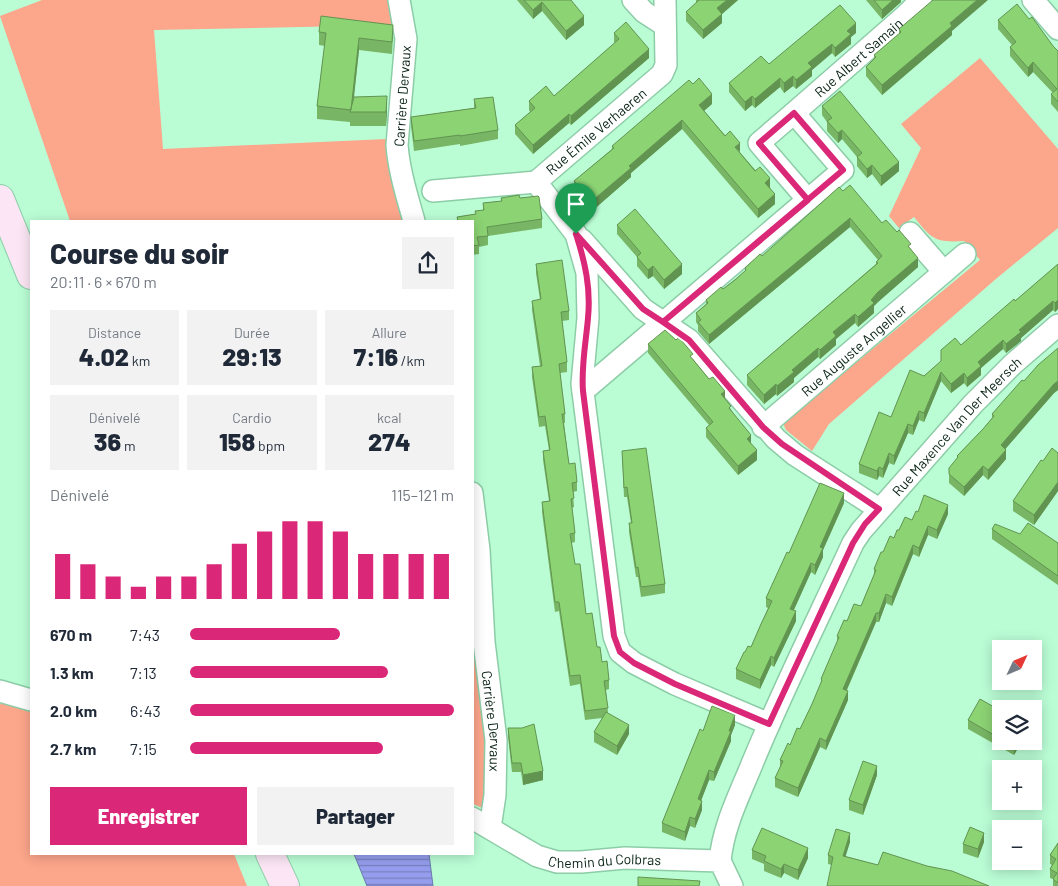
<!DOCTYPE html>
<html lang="fr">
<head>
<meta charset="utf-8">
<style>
  body { margin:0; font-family:Barlow,sans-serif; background:#f2f2f3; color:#1f2937; height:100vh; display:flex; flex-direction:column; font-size:19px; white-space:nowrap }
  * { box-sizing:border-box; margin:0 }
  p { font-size:16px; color:#747a83 }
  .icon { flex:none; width:28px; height:28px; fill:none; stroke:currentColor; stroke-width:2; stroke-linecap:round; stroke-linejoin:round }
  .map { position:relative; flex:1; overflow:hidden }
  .sheet { position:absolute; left:30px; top:220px; width:444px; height:635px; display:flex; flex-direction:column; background:#fff; border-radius:0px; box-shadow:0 2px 12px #0003 }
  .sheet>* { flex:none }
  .needle { width:32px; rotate:46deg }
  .buttons { position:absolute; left:992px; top:640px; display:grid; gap:10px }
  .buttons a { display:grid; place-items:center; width:50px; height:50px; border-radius:0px; background:#fff; box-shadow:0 2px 12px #0003; font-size:25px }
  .pin { position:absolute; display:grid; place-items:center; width:42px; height:42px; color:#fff; margin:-51px -21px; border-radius:50% 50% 50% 0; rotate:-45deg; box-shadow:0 0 5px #0007 }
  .pin .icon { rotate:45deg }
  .round { display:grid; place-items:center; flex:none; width:52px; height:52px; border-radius:0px; background:#f2f2f3 }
  .headline { display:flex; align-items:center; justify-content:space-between; height:85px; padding:0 20px }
  h1 { font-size:28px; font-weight:800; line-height:38px }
  .stats { display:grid; grid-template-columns:repeat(3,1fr); gap:8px; height:85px; padding:5px 20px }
  .stats div { display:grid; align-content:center; border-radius:0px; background:#f2f2f3; text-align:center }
  .stats b { font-size:25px; font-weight:800 }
  .stats small { font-size:14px; font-weight:400 }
  .stats p { font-size:14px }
  .chart { height:140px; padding:10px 20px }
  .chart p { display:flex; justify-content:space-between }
  .chart svg { width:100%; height:90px; margin-top:5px; stroke:#db2777; stroke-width:6 }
  .action { display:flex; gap:10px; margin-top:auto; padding:10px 20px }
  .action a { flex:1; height:58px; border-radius:0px; background:#db2777; color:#fff; font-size:20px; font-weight:800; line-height:58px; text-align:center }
  .action a+a { background:#f2f2f3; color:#1f2937 }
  ul { padding:0 20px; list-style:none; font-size:16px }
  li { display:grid; grid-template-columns:80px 60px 1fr; align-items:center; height:38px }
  li i { height:12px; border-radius:6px; background:#db2777 }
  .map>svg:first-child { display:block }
  .grass { fill:#fca68b }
  .water { fill:url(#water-rules); stroke:#6a78ac }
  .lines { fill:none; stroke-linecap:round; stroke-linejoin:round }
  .minor-casing { stroke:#8ccda7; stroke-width:24 }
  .secondary-casing { stroke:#8ccda7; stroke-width:30 }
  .minor { stroke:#fff; stroke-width:21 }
  .secondary { stroke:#fce6f5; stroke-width:28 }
  .wall { fill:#78b564 }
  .shaded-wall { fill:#629451 }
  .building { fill:#8cd374; stroke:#629451 }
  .route-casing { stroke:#fff; stroke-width:10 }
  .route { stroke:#db2777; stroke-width:6 }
  .labels { text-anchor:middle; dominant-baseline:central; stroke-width:4.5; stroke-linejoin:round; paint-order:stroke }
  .street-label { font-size:14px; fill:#062113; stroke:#fff }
</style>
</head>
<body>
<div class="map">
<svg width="1058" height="886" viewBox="0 0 1058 886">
  <defs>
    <pattern id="water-rules" width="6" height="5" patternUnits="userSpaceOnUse" patternTransform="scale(1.25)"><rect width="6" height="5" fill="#959eee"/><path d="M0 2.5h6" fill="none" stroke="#7880c0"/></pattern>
  </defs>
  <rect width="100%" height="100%" fill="#bafdd5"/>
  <!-- grass -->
  <path class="grass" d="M42,0H394L398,25L154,30L163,149L387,139L408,221H70L0,16Z
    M980,58L1058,149V228L997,278L829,424L812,451L786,430L783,423L980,260L964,241C934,243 931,238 914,217L899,228L889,216L921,148L901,124Z
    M472,568L487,721L485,809L473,804Z
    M2,700L31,711V854H234L247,886H0V705Z"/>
  <!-- water -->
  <path class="water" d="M354,854H429L433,886H367Z"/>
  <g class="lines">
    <defs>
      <g id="minor">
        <path d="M399,0L406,39L397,145C399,171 407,196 414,221"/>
        <path d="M633,0L644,12L664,25"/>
        <path d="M665,0L666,65L662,74L536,182L576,234L587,273L588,318L582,384L614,636L620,652L634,663L675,684L769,724"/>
        <path d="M1033,0L1058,29"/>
        <path id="s1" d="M794,113L905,16L921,0"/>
        <path d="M433,191L536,182"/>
        <path d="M910,233L944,272L965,254"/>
        <path d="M582,240L643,309L689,340L776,439L795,455L879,509"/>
        <path d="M583,391C669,317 756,244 843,170L794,113L759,143L808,200"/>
        <path id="s2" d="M763,427L944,272"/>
        <path id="s3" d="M472,493L479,550L484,642L496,740L495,795L490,828"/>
        <path d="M0,691L31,700"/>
        <path id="s4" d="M472,818L537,856L557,862H581L625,858L720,861L732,886"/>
        <path id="s5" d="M720,861C723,827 739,796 752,764C783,689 819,617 853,543L861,531L973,404L1013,364L1058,325"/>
      </g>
      <path id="secondary" d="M0,199L31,275
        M270,854L285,886"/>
    </defs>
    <!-- minor casing -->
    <use href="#minor" class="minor-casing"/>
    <!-- secondary casing -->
    <use href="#secondary" class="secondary-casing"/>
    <!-- minor -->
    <use href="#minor" class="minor"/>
    <!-- secondary -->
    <use href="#secondary" class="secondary"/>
  </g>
  <!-- wall -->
  <path class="wall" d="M517,0H571L584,25L566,40L542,11L533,19Z
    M696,0H738L722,14V23L703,39L686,21V12L696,3Z
    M866,0H901V2L882,19Z
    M998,20L1053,46L1058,51V112L1051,104V94L1053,93L1033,72L1028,77L1010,56V47L1012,45L998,29Z
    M899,29L952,31V35L882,95L866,76V67L874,59V55L899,34Z
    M319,32L393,37L392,54L359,50L354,98L387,110L386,126H350V122L317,119V106L325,46L319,45Z
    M614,33L649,58L571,125L569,123L533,154L515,134V125L530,112L529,110V101L554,96L615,43L614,42Z
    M856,33L851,37V44L835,57L832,53L812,70V76L796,89L793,86L784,93L780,87L755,108L752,105L745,111L729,92V83L769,64Z
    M474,99L498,130V139L460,146V144L414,151L411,126V117L474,108Z
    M712,104L704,111L770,187L775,204L758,218L682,129L631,173V177L592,211L589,208L583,213L572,200V191L574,189V181L612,149V146Z
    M822,106L899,171L881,186L872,174L867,178L857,166V157L842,139L838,143L827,131V122L822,115Z
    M843,191L882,223L911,249L918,267L878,302L874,306V313L858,327L855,323L836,339V345L820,359L818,357L794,378V382L777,396L776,394L764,404L747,385V375L876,264V262L878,260L850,227L709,344L698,331V325L696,322V313L706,304V300L723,289L745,271V268L762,256Z
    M501,198H520L542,219V228L488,236V245L479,247V254L472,255V221H457V217L475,214L483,210V203L501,201Z
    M617,225L682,274L664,289L653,276L648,279L637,266V257L617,234Z
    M536,264L569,311V320L562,321L567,362V372L560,373L565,414V423H564L569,464L577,482V491L573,492L574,507L572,508L575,533V542L571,543L575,564L586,614L602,662L609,680V689L606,690L608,713L629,734L617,755L594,742V732L602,718L585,720L580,684L570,686L559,611L555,612L542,512V502L549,501L543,460V451L549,450L545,426L539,427L532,377V367L540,366L532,310V301L540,300L536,273Z
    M1058,264V309L1055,312L1053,310L1021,338V341L1006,353L1003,349L981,368V375L967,387L964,383L951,393L941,381L924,422L919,420L913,435L908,433L894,465L889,463L883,478L879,476L877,480L859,473V464L891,417L924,376L961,345L1015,301Z
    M648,344L693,359L725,399L751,444L757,460L738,475L706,437V428L709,425L648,353Z
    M1058,348V390L1054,393L1005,449L1006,459L988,480L983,475L964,496L949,483V468L957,459V456L983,429L992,418V414Z
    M622,451L665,584V593L641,597L638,577H636L629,532V523H631L627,497H624Z
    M1058,491L1034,525L1013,511V501Z
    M844,503L823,550V557L815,575L811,572L794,610L796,621L774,667L771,665L760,689L736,679V669L745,652L751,647L768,608L766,607V598L789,553Z
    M918,512L948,514L937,539L928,535L919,557L913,554L892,606L886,603L879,622H876L847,690L848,700L826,750L820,747L798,797L775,787V778L780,767V760L800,729L812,704L821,684V679L837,643V636L847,621L861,606L874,575V569L883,552L899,530L912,520Z
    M992,529L1020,534L1058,543V585L992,539Z
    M1001,711V741H1022L1014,755L968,729V720Z
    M735,725L731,735V741L714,781L709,780L701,800L702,810L695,828L690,826L685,841L662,832V823L703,731Z
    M508,728L543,780L523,785L521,772H512L508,737Z
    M877,775L863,815L849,810V800Z
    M850,842L845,856L878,865H832L828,864V855Z
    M984,842L978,858L963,853V844Z
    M1058,843V886H1053V879L1050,878V869L1052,865L1050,864V855Z
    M752,850L808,858L798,880L784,873L781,878L764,871V864L752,859Z"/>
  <!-- shaded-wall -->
  <path class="shaded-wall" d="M727,0H738L722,14V23L703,39V30L717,8Z
    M893,0H901V2L882,19V10Z
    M977,0H988L952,31V35L882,95V85L950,23Z
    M542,2V11L533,19V10Z
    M584,16V25L566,40V31Z
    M856,23V33L851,37V44L835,57V48L847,31Z
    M359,38V50L352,112H351Z
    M832,44V53L812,70V76L796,89V80L808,63Z
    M649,49V58L571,125V116Z
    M1033,62V72L1028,77V68Z
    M793,76V86L784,93V83Z
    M780,78V87L755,108V99Z
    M712,94V104L699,115V105Z
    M387,96V110L386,126V112Z
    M752,96V105L745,111V102Z
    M569,114V123L533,154V145Z
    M682,120V129L631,173V177L592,211V201L629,166Z
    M842,130V139L838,143V133Z
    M740,143V152L735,147Z
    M899,162V171L881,186V176Z
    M872,165V174L867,178V169Z
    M770,178V187L765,192V183Z
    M775,194V204L758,218V209Z
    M589,199V208L583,213V204Z
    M850,218V227L709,344V335Z
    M918,258V267L878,302L874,306V313L858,327V317L871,300L878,292Z
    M682,264V274L664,289V280Z
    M653,266V276L648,279V270Z
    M1058,300V309L1055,312V303Z
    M1053,301V310L1021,338V341L1006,353V344L1019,330Z
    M855,314V323L836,339V345L820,359V350L833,332Z
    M1003,340V349L981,368V375L967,387V378L978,362Z
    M818,348V357L794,378V382L777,396V386L792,370Z
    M941,372V381L924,422V413Z
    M964,373V383L951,393V384Z
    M1058,381V390L1054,393L1001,454V445L1054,384Z
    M776,384V394L764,404V395Z
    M725,391V400L721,394Z
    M919,411V420L913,435V426Z
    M908,424V433L894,465V456Z
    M751,435V445L747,439Z
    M757,450V460L738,475V466Z
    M1006,450V459L988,480V470Z
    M889,453V463L883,478V469Z
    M983,466V475L964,496V487Z
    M879,467V476L877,480V471Z
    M1058,482V491L1034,525V515Z
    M844,493V503L823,550V557L815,575V565L820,547Z
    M948,505V514L937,539V530Z
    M928,526V535L919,557V548Z
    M913,545V554L892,606V597Z
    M811,563V572L790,618V609Z
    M886,594V603L879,622V613Z
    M796,611V621L774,667V658Z
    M876,613V622L843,698V689Z
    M771,656V665L760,689V680Z
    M848,691V700L826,750V741Z
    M735,715V725L731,735V741L714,781V772Z
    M629,725V734L617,755V746Z
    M820,738V747L798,797V788Z
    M1017,741H1022L1014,755V746Z
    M877,766V775L863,815V805Z
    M709,770V780L698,809V799Z
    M543,771V780L523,785V775Z
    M702,801V810L695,828V819Z
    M690,817V826L685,841V832Z
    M850,833V842L843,865V856Z
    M984,833V842L978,858V849Z
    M808,848V858L798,880V870Z
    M784,864V873L781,878V869Z"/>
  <!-- building -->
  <path class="building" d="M524,0H571L584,16L566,31L542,2L533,10Z
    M699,0H727L717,8L722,14L703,30L686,12Z
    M874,0H893L882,10Z
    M933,0H977L950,23L952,26L882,85L866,67L876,57L874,55L901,32L899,29Z
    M1017,4L1029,19L1032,17L1053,46L1058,51V102L1051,94L1057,89L1033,62L1028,68L1015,53L1010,47L1016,42L998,20Z
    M840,5L856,23L847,31L851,34L835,48L832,44L808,63L812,67L796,80L793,76L784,83L780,78L755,99L752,96L745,102L729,83L761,56L769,64Z
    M321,16L393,25L392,42L359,38L351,110L317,106L326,33L319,32Z
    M626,22L649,49L571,116L569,114L533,145L515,125L535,108L529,101L546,86L554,96L619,39L614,33Z
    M699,78L712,94L699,105L725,136L730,131L740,143L735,147L755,171L760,167L770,178L765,183L775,194L758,209L682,120L629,166L631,168L592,201L589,199L583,204L572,191L578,186L574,181L614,148L612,146L689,80L693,84Z
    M840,91L899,162L881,176L872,165L867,169L857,157L862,153L842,130L838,133L827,121L832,118L822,106Z
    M387,96L386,112H350L354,97Z
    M493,97L498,130L460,136V135L414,141L411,117L476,108L474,99Z
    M850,185L882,223L886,220L897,232L899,230L911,244L908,246L918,258L878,292L871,300L874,303L858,317L855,314L833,332L836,336L820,350L818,348L792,370L794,372L777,386L776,384L764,395L747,375L878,263L876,262L882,256L850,218L709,335L698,322L701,320L696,313L708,303L706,300L721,287L723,289L735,280L746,270L745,268L760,254L762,256L839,187L843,191Z
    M519,195L520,198L538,196L539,197L542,219L487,227L488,236L477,237L479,245L472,246V221H458L457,217L476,214L475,211L484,210L483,203L502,201L501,198Z
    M635,209L682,264L664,280L653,266L648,270L637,257L641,253L617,225Z
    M562,260L569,311L561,312L567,362L559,364L565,414H562L569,464L575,463L577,482L572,483L574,498L571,499L575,533L570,534L575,564H580L586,614L592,613L597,647H600L602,662L607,661L609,680L604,681L608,708L585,711L580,675L570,676L559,602H555L542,502L550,501L543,451L550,450L545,416L539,417L532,367L542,366L532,301L541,299L536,264Z
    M1058,264V300L1055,303L1053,301L1019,330L1021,332L1006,344L1003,340L978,362L981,366L967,378L964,373L951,384L941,372L924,413L919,411L913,426L908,424L894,456L889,453L883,469L879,467L877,471L859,464L879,412L891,417L910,370L924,376L941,361V350L955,338L961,345L1014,299L1015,301Z
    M665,330L676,340L678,338L681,340L693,354L690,356L709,379L713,377L725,391L721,394L731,406L729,408L751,435L747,439L757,450L738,466L706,428L713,422L648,344Z
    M1058,348V381L1054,384L1001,445L1006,450L988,470L983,466L964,487L949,474V468L958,457L957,456L983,429L994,416L992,414L1022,380L1024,381L1038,365Z
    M646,448L665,584L641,587L638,567L636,568L629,523H632L627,487L624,488L622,451Z
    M1052,448L1058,453V482L1034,515L1013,501L1041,460L1043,461Z
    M820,483L844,493L820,547L823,548L815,565L811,563L790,609L796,611L774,658L771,656L760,680L736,669L744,652H745L748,646L751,647L761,624L772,601L766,598L787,552L789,553Z
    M924,495L948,505L937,530L928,526L919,548L913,545L892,597L886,594L879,613H876L843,689L848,691L826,741L820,738L798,788L775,778L783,761L780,760L788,743L790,745L797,728L800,729L812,704L822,680L821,679L839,637L837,636L844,620L847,621L854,604L861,606L876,570L874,569L881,552H883L890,536L894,538L897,530H899L905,517L912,520L916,511L918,512Z
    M1028,523L1058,543V576L992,529L995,524L1020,534Z
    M980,699L1001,711V739L968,720Z
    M712,706L735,715L729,731H731L714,772L709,770L698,799L702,801L695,819L690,817L685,832L662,823L700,729L703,731Z
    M606,712L629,725L617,746L594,732Z
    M534,724L543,771L523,775L521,763H512L508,728H522Z
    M1006,741H1017L1014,746Z
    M863,761L877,766L863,805L849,800Z
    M970,827L984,833L978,849L963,844Z
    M762,828L808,848L798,870L784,864L781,869L764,861L766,856L752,850Z
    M836,829L850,833L843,856L878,865L883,852L927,866L952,871L989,886H827L833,857L828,855Z
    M1058,843V883L1053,879L1057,873L1050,869L1056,859L1050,855Z
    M638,877L700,881L699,886H638Z"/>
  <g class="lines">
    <defs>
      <path id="route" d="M576,234C585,262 591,288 588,318C586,342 581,366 583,391L614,636L620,652L634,663L675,684L769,724L853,543L865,524L879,509L782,444L763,427L689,340L663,322C723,272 783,221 843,170L794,113L759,143L808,200L663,322L643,309L576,234"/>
    </defs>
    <!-- route casing -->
    <use href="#route" class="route-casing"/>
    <!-- route -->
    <use href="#route" class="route"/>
  </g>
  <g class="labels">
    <!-- street labels -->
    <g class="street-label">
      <text stroke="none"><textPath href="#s1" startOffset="85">Rue Albert Samain</textPath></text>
      <text transform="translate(402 96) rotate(-86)">Carrière Dervaux</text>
      <text transform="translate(596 131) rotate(-40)">Rue Émile Verhaeren</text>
      <text stroke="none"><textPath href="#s2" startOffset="119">Rue Auguste Angellier</textPath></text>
      <text stroke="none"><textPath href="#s5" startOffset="502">Rue Maxence Van Der Meersch</textPath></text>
      <text stroke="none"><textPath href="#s3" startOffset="229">Carrière Dervaux</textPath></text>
      <text stroke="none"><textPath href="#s4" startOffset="144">Chemin du Colbras</textPath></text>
    </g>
  </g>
</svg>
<div class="buttons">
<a><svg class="needle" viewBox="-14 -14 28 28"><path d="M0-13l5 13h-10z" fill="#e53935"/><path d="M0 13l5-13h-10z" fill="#747a83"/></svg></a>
<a><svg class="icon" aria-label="layers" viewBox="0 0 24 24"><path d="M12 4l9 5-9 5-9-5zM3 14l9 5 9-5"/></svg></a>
<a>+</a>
<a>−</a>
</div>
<div class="pin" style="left:576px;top:234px;background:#1e9e55"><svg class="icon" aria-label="arrive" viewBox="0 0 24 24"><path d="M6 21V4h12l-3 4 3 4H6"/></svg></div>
<section class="sheet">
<div class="headline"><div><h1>Course du soir</h1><p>20:11 · 6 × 670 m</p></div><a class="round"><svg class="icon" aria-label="share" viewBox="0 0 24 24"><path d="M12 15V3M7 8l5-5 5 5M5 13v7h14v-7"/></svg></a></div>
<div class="stats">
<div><p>Distance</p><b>4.02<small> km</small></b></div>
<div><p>Durée</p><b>29:13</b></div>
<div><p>Allure</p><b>7:16<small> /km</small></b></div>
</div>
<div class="stats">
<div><p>Dénivelé</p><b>36<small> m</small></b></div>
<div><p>Cardio</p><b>158<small> bpm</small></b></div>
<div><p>kcal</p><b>274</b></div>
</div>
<div class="chart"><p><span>Dénivelé</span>115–121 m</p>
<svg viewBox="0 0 160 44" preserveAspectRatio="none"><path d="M5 44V22M15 44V27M25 44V33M35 44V38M45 44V33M55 44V33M65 44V27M75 44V17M85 44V11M95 44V6M105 44V6M115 44V11M125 44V22M135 44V22M145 44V22M155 44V22"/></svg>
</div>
<ul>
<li><b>670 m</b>7:43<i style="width:57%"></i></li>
<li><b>1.3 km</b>7:13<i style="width:75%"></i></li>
<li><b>2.0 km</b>6:43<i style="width:100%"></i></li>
<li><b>2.7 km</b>7:15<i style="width:73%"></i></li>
</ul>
<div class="action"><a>Enregistrer</a><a>Partager</a></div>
</section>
</div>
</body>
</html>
